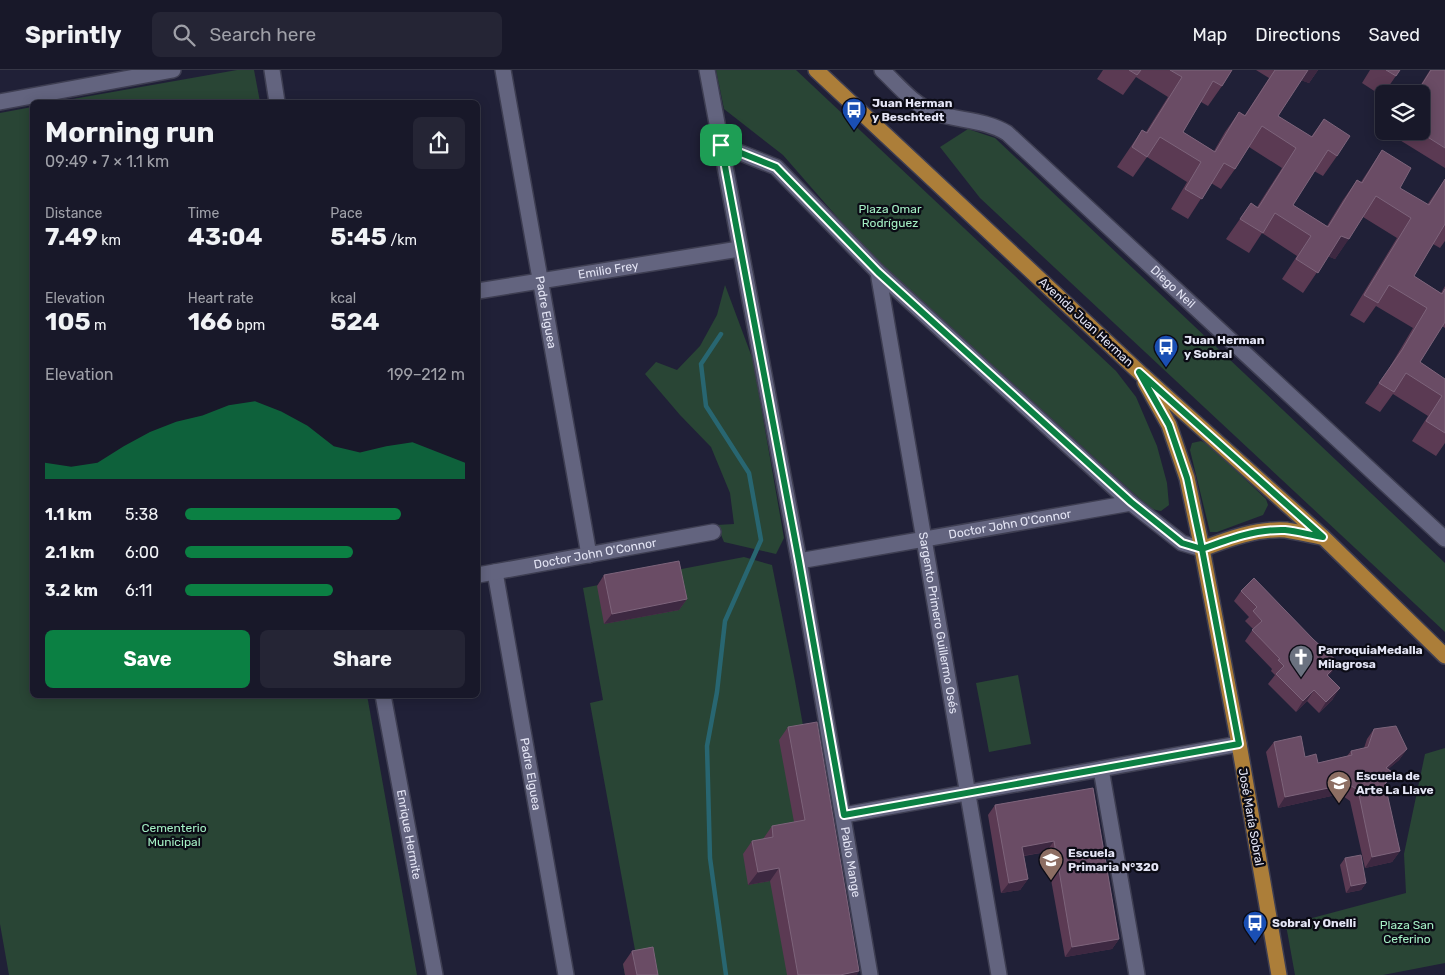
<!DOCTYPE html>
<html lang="en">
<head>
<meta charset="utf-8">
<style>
  body { margin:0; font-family:Rubik,sans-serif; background:#252535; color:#f1f3f6; height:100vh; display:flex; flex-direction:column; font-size:19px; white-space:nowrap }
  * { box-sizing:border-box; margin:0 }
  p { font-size:16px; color:#9fa0a8 }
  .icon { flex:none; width:28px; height:28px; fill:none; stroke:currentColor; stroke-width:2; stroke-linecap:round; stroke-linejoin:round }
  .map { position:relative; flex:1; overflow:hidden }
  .sheet { position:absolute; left:30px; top:30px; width:450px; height:598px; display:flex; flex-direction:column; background:#181829; border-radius:8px; box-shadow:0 2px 12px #0003,0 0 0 1px #363746 }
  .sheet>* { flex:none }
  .fabs { position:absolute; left:1375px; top:15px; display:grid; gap:10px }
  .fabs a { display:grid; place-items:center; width:55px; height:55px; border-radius:8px; background:#181829; box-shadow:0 2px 12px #0003,0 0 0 1px #363746; font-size:25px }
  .pin { position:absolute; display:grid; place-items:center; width:42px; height:42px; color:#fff; margin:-21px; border-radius:10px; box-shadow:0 2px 8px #0006 }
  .round { display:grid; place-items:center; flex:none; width:52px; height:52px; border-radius:8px; background:#252535 }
  .headline { display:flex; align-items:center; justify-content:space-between; height:85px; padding:0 15px }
  h1 { font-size:28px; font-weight:700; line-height:38px }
  .stats { display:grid; grid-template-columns:repeat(3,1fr); gap:8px; height:85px; padding:5px 15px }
  .stats div { display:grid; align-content:center }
  .stats b { font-size:25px; font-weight:700 }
  .stats small { font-size:14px; font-weight:400 }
  .stats p { font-size:14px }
  .chart { height:140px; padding:10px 15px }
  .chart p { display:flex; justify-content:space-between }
  .chart svg { width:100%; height:90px; margin-top:5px; fill:#0b8043; opacity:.7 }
  .primary-button { display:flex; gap:10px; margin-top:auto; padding:10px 15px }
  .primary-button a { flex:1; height:58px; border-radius:8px; background:#0b8043; color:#fff; font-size:20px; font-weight:700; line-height:58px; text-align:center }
  .primary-button a+a { background:#252535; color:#f1f3f6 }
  ul { padding:0 15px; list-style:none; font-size:16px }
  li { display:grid; grid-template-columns:80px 60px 1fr; align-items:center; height:38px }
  li i { height:12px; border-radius:6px; background:#0b8043 }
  header { display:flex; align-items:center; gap:30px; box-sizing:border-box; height:70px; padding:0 25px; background:#181829; border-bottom:1px solid #363746 }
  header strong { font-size:24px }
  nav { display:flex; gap:28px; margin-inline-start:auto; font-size:18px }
  .search { width:350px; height:45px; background:#252535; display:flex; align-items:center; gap:12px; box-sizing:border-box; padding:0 18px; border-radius:8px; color:#9fa0a8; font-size:19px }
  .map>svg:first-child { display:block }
  .green { fill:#294535 }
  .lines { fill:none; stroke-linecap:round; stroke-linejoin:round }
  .stream { stroke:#286671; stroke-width:4.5 }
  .minor-casing { stroke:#3e3e52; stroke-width:18 }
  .major-casing { stroke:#3e3e52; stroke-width:18 }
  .minor { stroke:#63647f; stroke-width:15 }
  .major { stroke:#ac7e39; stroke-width:15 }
  .wall { fill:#5b3a53 }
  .shaded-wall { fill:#3d2841 }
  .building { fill:#6a4c65; stroke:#7d647b }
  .route-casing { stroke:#fff; stroke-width:10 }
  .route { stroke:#0b8043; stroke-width:6 }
  .labels { text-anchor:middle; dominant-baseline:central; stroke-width:4.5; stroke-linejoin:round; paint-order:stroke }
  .poi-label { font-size:12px; font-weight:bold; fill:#e4e5f5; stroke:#0b0b15; text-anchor:start }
  .park-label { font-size:12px; fill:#a4efc4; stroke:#0b0b15 }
  .street-label { font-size:12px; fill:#e4e5f5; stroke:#0b0b15 }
</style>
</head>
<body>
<header>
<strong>Sprintly</strong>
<div class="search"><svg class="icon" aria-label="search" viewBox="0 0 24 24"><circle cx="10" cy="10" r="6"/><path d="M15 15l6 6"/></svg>Search here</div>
<nav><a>Map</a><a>Directions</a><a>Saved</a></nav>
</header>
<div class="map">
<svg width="1445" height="905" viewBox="0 0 1445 905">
  <rect width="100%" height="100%" fill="#202037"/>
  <!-- green -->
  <path class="green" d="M237,0H254L260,32H56Z
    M716,0H796L1116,301L1136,327L1157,376L1167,413L1169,435L1161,441L1151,439L882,195L858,171L783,85L724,39Z
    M32,37V625H367L417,905H9L0,854V43Z
    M968,59L995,68L1445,493V562L980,128L940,77Z
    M725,215L753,290L784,468L776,484L724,472L717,455L734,454L730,423L711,377L680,345L645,304L656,292L677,300L700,276L717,245Z
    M1201,371L1208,374L1266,429L1268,435L1263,445L1217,462H1210L1190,380L1192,373Z
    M744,487L772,495L795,611L848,905H625L623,894L637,891L590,633L603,630L583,518Z
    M1018,605L1031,674L989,682L976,613Z
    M1445,678V893L1383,905H1295L1286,855L1406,823L1404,784L1425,684Z"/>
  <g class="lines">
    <!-- stream -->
    <path class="stream" d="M721,264L701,294L706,336L749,403L761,470L725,551L717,622L707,676L710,788L726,905"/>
    <defs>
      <g id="minor">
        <path d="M272,0L277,32"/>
        <path id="s1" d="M503,0L589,485"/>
        <path id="s2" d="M707,0L799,491L870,905"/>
        <path id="s3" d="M882,0C898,15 913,34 933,42C957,51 984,49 1007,63L1445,469"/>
        <path d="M0,32L173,0"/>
        <path d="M721,75L776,97L878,202L1131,433L1182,473L1202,479"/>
        <path id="s4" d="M878,202L999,905"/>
        <path id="s5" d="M478,221L739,179"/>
        <path id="s6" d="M799,491L1131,433"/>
        <path id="s7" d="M495,502L566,905"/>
        <path id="s8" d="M478,505L713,462"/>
        <path id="s9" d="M383,625L435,905"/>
        <path d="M1101,699L1137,905"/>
        <path d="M844,745L1239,674"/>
      </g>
      <path id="major" d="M816,0L1139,302L1323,467L1445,586
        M1145,312L1169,355L1187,408L1202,479L1239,674L1279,905
        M1202,479C1228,469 1258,458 1286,460C1298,462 1310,465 1321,467"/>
    </defs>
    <!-- minor casing -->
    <use href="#minor" class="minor-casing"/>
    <!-- major casing -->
    <use href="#major" class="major-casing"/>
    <!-- minor -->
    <use href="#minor" class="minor"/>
    <!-- major -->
    <use href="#major" class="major"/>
  </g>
  <!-- wall -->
  <path class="wall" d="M1103,0H1232L1222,16L1208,36L1201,32L1183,62L1214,81L1225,62L1239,42L1245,45L1269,8L1256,0H1318L1309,13L1301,10L1278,46L1311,67L1324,49L1337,86L1323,106L1314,101L1293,135L1327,156L1343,130L1357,110L1361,112L1382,80L1400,118L1427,135L1445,109V171L1440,178L1433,174L1414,206L1441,223L1445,216V258L1442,256L1420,292L1445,309V373L1436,386L1412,371L1428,346L1393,324L1380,342L1365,333L1388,300L1413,258L1376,236L1364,253L1350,245L1397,168L1363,147L1335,189L1328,186L1303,223L1282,209L1297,186L1262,163L1249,183L1226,169L1251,133L1257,137L1282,98L1249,77L1235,99L1221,119L1211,113L1188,149L1171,139L1187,112L1147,87L1133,107L1117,97L1142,60L1146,62L1168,27L1136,7L1123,25L1097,9Z
    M1370,0H1400L1382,26L1362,13Z
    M1430,0H1445V98L1390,64L1392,61H1421V24H1415Z
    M604,505L687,529L679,540L604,554L597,516Z
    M1241,521L1313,569L1339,593L1328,606L1333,629L1319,643L1307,631L1296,642L1268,614L1275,605L1271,601L1272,599L1245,571L1253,559L1245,551L1249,547L1234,531Z
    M788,657L857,905H787L770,811L748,815L743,784L752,771L763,769L772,756L794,752L779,670Z
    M1374,659L1407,679L1399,690L1388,699L1385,715L1400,781L1392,792L1365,798L1350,731L1340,724L1278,738L1266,682L1274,672L1318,693L1347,686L1351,681L1364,678L1367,669Z
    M1093,718L1119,869L1112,879L1065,887L1046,782L1024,786L1028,809L1020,820L1001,823L988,745L995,735Z
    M1345,788L1366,813L1361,820L1346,823L1340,795Z
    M632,881L658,905H625L623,894Z"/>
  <!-- shaded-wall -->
  <path class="shaded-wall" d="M1307,0H1318L1309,13L1300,10Z
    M1341,166L1349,169L1335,189L1327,186Z
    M687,529L679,540L604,554L612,544Z
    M1339,593L1331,603L1319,615L1327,605Z
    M1340,618L1333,629L1319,643L1326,632Z
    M1314,620L1307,631L1296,642L1303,631Z
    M1407,679L1399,690L1378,708L1386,698Z
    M1348,714L1340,724L1278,738L1285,727Z
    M1054,771L1046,782L1015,787L1022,777Z
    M1400,781L1392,792L1365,798L1372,787Z
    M779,798L770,811L748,815L758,802Z
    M1028,809L1020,820L1001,823L1009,813Z
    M1366,813L1361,820L1346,823L1351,816Z
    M1119,869L1112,879L1065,887L1072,877Z
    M859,901L857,905H840Z"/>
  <!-- building -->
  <path class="building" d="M1129,0H1141L1137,5Z
    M1170,0H1232L1222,16L1213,11L1183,62L1215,82L1239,42L1245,46L1275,0H1308L1278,46L1312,67L1324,49L1350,66L1337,86L1328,80L1293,135L1328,157L1357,110L1362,113L1382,80L1411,98L1400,118L1429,135L1445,109V154L1414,206L1442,224L1445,219V252L1420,292L1445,309V363L1426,351L1442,326L1406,303L1394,322L1379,313L1402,280L1427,238L1389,215L1378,233L1364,225L1411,148L1376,126L1349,169L1341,166L1318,203L1296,189L1311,166L1275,143L1263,163L1240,149L1251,133L1258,138L1296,78L1262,56L1235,99L1224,93L1202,129L1185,119L1201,92L1160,67L1147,87L1132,77L1142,60L1147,63L1182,7Z
    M1386,0H1400L1396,6Z
    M1431,0H1445V78L1418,61H1421V24H1416Z
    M679,491L687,529L612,544L604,505Z
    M1254,508L1313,569L1339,593L1327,605L1340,618L1326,632L1314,620L1303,631L1276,604L1284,596L1278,590L1280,589L1252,560L1262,551L1253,541L1257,537L1241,521Z
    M817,652L859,901L840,905H798L779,798L758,802L752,771L773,767L772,756L805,750L788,657Z
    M1396,656L1407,679L1386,698L1394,703L1385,714L1400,781L1372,787L1358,720L1348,714L1285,727L1274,672L1301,666L1305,687L1316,684L1318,693L1352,685L1351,681L1368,677L1374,659Z
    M1093,718L1119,869L1072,877L1054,771L1022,777L1028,809L1009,813L995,735Z
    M1361,785L1366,813L1351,816L1345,788Z
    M653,877L658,905H637L632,881Z"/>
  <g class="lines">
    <defs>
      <path id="route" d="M721,75L799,491L844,745L1239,674L1202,479C1229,469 1256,459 1285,460C1297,461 1310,465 1323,467L1139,302L1169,355L1187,408L1202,479L1182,473L1131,432L878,202L776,97L721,75"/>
    </defs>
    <!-- route casing -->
    <use href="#route" class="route-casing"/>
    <!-- route -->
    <use href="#route" class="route"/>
  </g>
  <!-- icons -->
  <defs>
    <symbol id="bus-pin" viewBox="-11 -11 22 30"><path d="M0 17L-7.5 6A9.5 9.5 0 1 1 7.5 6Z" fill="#1a4fb4" stroke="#0b0b15"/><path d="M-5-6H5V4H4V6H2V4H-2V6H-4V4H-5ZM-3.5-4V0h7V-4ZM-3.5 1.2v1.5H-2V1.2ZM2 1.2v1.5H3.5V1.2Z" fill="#fff"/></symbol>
    <symbol id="church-pin" viewBox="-11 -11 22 30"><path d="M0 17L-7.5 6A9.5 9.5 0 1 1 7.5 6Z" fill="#6b7280" stroke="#0b0b15"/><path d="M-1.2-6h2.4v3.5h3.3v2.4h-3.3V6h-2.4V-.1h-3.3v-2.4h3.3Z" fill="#fff"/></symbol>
    <symbol id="school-pin" viewBox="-11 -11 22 30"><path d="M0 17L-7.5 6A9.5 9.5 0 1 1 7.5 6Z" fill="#8d6e63" stroke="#0b0b15"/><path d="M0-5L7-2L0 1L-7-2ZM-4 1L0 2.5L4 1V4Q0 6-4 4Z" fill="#fff"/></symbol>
  </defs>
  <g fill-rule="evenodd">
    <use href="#bus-pin" x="840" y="26" width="28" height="38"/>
    <use href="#bus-pin" x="1152" y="263" width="28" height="38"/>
    <use href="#church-pin" x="1287" y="573" width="28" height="38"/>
    <use href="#school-pin" x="1325" y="699" width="28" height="38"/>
    <use href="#school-pin" x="1037" y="776" width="28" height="38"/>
    <use href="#bus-pin" x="1241" y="839" width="28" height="38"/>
  </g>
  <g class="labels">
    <!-- poi labels -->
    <g class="poi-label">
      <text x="872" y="33">Juan Herman<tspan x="872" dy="14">y Beschtedt</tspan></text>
      <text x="1184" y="270">Juan Herman<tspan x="1184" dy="14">y Sobral</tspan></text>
      <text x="1318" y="580">ParroquiaMedalla<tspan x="1318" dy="14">Milagrosa</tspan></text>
      <text x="1356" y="706">Escuela de<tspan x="1356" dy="14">Arte La Llave</tspan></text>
      <text x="1068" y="783">Escuela<tspan x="1068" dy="14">Primaria N°320</tspan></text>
      <text x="1272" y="853">Sobral y Onelli</text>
    </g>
    <!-- park labels -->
    <g class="park-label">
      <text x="890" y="139">Plaza Omar<tspan x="890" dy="14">Rodríguez</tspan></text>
      <text x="174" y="758">Cementerio<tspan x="174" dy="14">Municipal</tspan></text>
      <text x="1407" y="855">Plaza San<tspan x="1407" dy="14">Ceferino</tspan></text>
    </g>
    <!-- street labels -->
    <g class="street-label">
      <text stroke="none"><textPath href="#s5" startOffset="132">Emilio Frey</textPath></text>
      <text stroke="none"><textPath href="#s3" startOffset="370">Diego Neil</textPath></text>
      <text stroke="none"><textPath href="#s1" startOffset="246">Padre Elguea</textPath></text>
      <text transform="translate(1086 252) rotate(43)">Avenida Juan Herman</text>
      <text stroke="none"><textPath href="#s6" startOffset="214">Doctor John O'Connor</textPath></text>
      <text stroke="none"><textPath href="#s8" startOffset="119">Doctor John O'Connor</textPath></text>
      <text stroke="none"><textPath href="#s4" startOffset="356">Sargento Primero Guillermo Osés</textPath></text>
      <text stroke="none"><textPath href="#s7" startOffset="205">Padre Elguea</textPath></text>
      <text transform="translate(1251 747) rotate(80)">José María Sobral</text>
      <text stroke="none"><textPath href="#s9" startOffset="142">Enrique Hermite</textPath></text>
      <text stroke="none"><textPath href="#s2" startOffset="805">Pablo Mange</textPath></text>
    </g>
  </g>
</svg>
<div class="fabs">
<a><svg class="icon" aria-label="layers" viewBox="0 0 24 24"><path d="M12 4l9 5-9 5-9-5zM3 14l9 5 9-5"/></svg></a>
</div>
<div class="pin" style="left:721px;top:75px;background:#1e9e55"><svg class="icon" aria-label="arrive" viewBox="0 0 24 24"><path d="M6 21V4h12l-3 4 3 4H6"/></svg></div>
<section class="sheet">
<div class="headline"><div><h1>Morning run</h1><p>09:49 · 7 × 1.1 km</p></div><a class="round"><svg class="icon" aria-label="share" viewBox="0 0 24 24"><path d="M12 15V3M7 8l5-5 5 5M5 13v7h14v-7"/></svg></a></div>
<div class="stats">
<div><p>Distance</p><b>7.49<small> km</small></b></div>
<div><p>Time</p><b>43:04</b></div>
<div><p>Pace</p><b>5:45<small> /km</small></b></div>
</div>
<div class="stats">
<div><p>Elevation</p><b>105<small> m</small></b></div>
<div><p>Heart rate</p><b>166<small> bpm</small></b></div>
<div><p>kcal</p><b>524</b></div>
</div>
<div class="chart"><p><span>Elevation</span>199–212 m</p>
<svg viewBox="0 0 160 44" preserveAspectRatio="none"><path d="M0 44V36L10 38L20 36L30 28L40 21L50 16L60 13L70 8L80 6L90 11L100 18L110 28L120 31L130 28L140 26L150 31L160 36V44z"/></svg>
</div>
<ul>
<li><b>1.1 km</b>5:38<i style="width:77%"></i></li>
<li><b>2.1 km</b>6:00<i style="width:60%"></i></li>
<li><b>3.2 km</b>6:11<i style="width:53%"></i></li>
</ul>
<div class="primary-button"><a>Save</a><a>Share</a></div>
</section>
</div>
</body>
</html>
